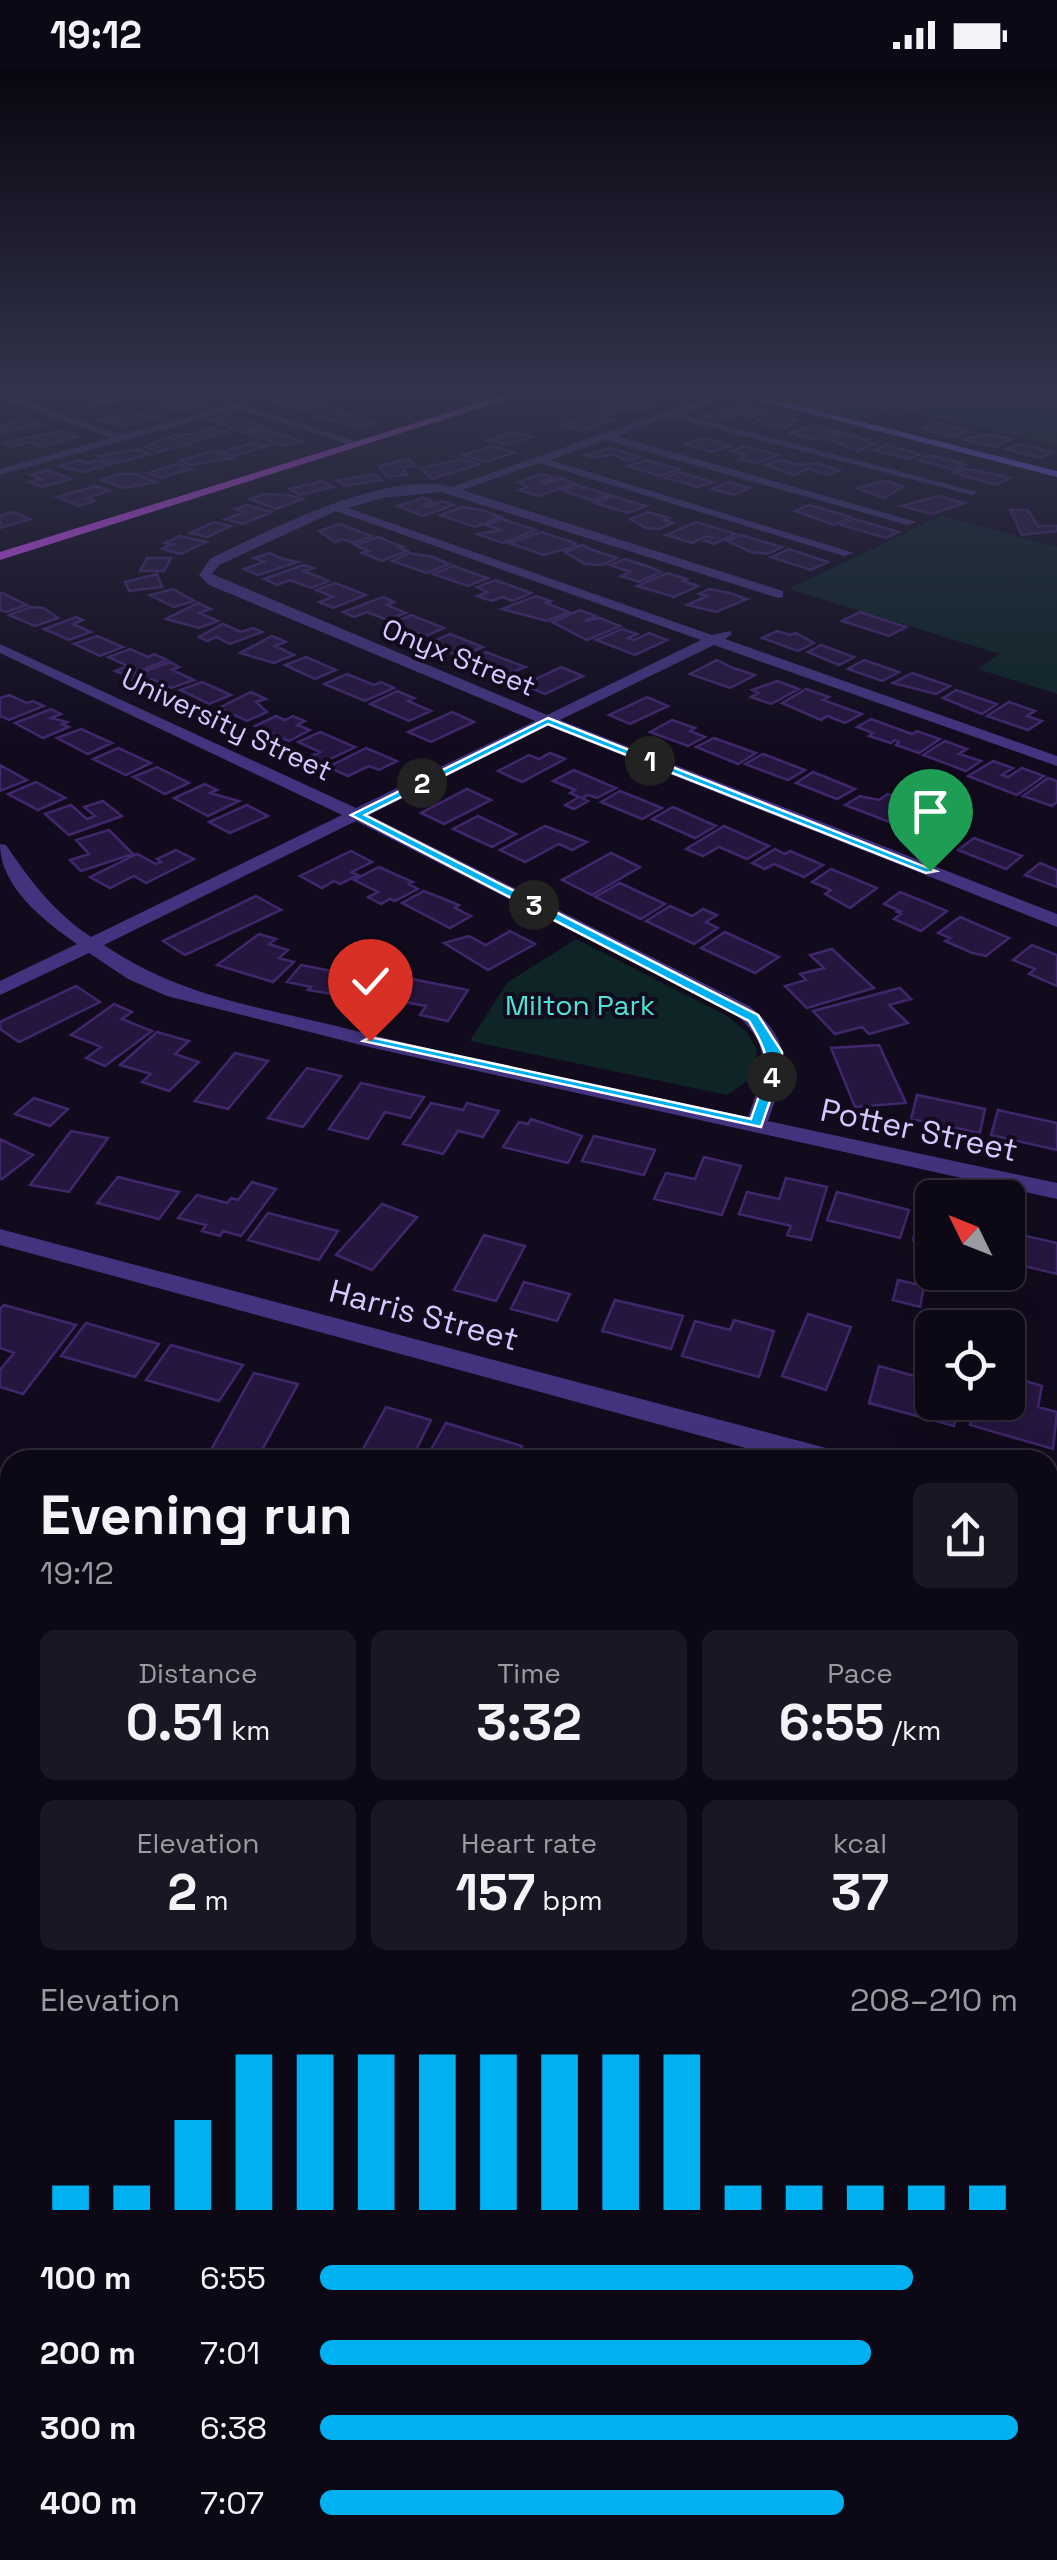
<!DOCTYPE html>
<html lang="en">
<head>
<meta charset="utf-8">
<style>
  body { margin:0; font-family:"Space Grotesk",sans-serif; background:#1b1623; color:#f1f3f6; height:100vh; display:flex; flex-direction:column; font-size:38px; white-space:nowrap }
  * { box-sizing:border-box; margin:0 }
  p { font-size:32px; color:#9a9aa1 }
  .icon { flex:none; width:55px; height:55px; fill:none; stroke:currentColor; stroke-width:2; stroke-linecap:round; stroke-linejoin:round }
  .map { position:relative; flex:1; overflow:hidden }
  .details { position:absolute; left:0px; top:1380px; width:1058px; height:1110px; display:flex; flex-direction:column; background:#0d0816; border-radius:30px 30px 0 0; box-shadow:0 10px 40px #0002,0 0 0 2px #2d2935 }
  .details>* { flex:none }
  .needle { width:65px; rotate:313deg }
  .controls { position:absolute; left:915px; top:1110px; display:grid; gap:20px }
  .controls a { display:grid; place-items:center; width:110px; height:110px; border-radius:15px; background:#0d0816; box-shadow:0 10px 40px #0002,0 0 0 2px #2d2935; font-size:50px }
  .pin { position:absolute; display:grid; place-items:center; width:85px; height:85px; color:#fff; margin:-102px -42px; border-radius:50% 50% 50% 0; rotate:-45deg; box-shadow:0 0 10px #0007 }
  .pin .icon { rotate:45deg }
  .km { position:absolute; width:50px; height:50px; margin:-25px; border-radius:50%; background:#222; color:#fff; font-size:28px; line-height:50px; text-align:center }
  .round { display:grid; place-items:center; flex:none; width:105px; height:105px; border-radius:15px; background:#1b1623 }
  .overview { display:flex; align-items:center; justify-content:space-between; height:170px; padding:0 40px }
  h1 { font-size:55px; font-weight:800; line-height:75px }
  .stats { display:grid; grid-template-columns:repeat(3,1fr); gap:15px; height:170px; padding:10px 40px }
  .stats div { display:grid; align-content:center; border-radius:15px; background:#1b1623; text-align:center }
  .stats b { font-size:50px; font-weight:800 }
  .stats small { font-size:28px; font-weight:400 }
  .stats p { font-size:28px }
  .chart { height:280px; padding:20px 40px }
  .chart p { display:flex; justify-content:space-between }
  .chart svg { width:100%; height:180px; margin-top:10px; stroke:#00b1f2; stroke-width:6 }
  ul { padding:0 40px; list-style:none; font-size:32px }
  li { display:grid; grid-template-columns:160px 120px 1fr; align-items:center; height:75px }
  li i { height:25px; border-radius:12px; background:#00b1f2 }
  .status { display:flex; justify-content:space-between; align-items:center; height:70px; padding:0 50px; background:#0d0816; direction:ltr }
  .status svg { height:28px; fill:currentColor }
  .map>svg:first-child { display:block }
  .green { fill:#0e2427 }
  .building { fill:#25163f; stroke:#40276c; stroke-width:2.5 }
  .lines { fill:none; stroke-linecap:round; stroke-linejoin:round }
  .street { fill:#43337e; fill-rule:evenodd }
  .secondary { fill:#7d5eff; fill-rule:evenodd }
  .primary { fill:#da4eff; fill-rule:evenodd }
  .route { fill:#00b1f2; stroke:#fff; stroke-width:2.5 }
  .labels { text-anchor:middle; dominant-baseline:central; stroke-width:8; stroke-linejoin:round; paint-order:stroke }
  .far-street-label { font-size:28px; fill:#d7c7ff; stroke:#110b1d }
  .far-park-label { font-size:28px; fill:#4fe3d7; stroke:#110b1d }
  .street-label { font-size:32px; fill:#d7c7ff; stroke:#110b1d }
</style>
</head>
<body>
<div class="status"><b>19:12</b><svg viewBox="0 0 49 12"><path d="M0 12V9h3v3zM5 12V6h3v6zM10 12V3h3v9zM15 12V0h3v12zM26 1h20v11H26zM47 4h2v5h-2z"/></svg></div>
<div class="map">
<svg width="1057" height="2490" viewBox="0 0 1057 2490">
  <rect width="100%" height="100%" fill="#110b1d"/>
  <!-- green -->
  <path class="green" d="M740,321L1057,323V376L893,337L860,350Z
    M941,446L1057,477V624L978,599L1000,584L789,519Z
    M576,869L726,945L747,962L757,980L753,1007L727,1025L470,971L507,913Z"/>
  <!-- building -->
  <path class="building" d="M126,321L138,328L91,334L81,328Z
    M402,321H430L438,326L423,325L396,331L384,324Z
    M657,321L682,322L643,337L615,330Z
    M290,325L325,336L307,341L270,331Z
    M196,328L210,333L176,342L162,337Z
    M616,331L646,339L634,343L620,340L615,345L597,343L603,337L599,336Z
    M742,336L765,341L752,347L739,344L721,351L703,346Z
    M339,341L376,352L361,357L316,347Z
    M142,344L154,348L124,356L98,350Z
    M767,344L780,347L797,350L786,358L754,353Z
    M229,345L263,357L243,363L209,350Z
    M592,345L611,350L583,361L562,355Z
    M24,348L41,355L0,362V357Z
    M936,353L967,361L952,367L921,359Z
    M814,355L840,362L815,370L790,363Z
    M211,358L226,362L197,371L173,365L193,364Z
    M266,359L302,371L283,376L247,364Z
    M62,361L77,367L41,377L29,372L12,377L2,373Z
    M514,362L531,367L505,375L488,370Z
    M843,363L867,370L863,371L875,374L858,381L828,369Z
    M992,364L1012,369L995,377L962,369Z
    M168,367L190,374L158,382L145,377Z
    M703,368L730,376L712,382L685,374Z
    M255,372L268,376L234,386L222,382Z
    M1019,374L1053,382L1040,388L1005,379Z
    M887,375L921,384L908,389L874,380Z
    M493,376L514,383L486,392L463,385Z
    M745,376L779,385L758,393L740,390L746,385L732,381Z
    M609,378L640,387L628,391L613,384L596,388L586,385Z
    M138,379L151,384L117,393L99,386Z
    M213,381L235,388L191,395L179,391Z
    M929,385L954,391L965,395L955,400L918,390Z
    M409,389L415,396L402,397L408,405L387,407L379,396Z
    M463,389L480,394L432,409L420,398Z
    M79,390L87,393L99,390L112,394L84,402L58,396Z
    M646,390L679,399L660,406L628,396Z
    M780,390L801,395L815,393L840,400L828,405L808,399L794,405L765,395Z
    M178,394L191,399L161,408L147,403Z
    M964,399L981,401L1010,408L996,415L954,403Z
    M48,400L71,409L42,417L29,412L41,409L31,405Z
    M679,402L713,412L698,417L665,408Z
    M119,404H136L157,412L123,418L101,410Z
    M375,404L382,410L344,416L337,410Z
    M541,404L557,408L542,411L546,413L543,415L560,408L574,413L539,426L519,420L528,417L518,412Z
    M322,411L333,417L300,425L290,419Z
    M885,411L903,416L884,428L857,418Z
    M728,412L750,418L734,425L712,419Z
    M576,415L609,425L593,431L561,420Z
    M95,416L109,421L87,428L95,431L79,436L57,427Z
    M264,424L288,425L303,429L276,439L250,429Z
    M613,426L646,436L628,443L595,433Z
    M938,426L965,433L931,444L902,436Z
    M423,428L434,432L424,435L428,437L443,431L454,435L423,446L398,436Z
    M246,435L272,442L243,454L225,449L244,442L235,439Z
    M809,435L851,447L834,455L795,441Z
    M462,437L482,440L501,447L475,457L440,445Z
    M1010,440H1028L1038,456H1057V461L1022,465Z
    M13,442L30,449L0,458V446Z
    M648,442L669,448L664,450L673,453L659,459L646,458L630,449Z
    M502,449L536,460L503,473L477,464L500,460L486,455Z
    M854,449L899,462L886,468L841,455Z
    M214,452L231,456L208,467L190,463Z
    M696,452L736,464L714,474L705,471L712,468L707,466L692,473L666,465Z
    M339,454L372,466L353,473L343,469L335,472L319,461Z
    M541,462L575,473L573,474L577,476L543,485L509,473Z
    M741,465L782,477L768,484L751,482L727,471Z
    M180,466L206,472L181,484L162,479L172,474L165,473Z
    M378,467L403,477L399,478L407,481L382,491L362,483L369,481L355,475Z
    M582,475L593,480L617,488L602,495L585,494L565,482Z
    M789,479L828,492L811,500L771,487Z
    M269,483L283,489L298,492L258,505L244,499L264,492L254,488Z
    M409,483L433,487L449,494L427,503L392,491Z
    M147,488H171L164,501H140Z
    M625,489L650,497L661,502L639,512L621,506L630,502L610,495Z
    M303,495L313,498L304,501L329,511L311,518L290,510L277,515L264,509Z
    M453,496L488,508L468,516L433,504Z
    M667,503L687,509L683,511L698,516L674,527L637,516Z
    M157,504L162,517L129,521L125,512Z
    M495,510L531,523L513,531L502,527L492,531L477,526L488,522L477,517Z
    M335,513L366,525L333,538L319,532L333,527L316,520Z
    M173,519L194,531L174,537L150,525Z
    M709,519L730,523L747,529L716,542L687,535L707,526L699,524Z
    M0,523H2L27,535L6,542L0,540Z
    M536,526L551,531L546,533L569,542L547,551L502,539Z
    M383,527L394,532L387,535L406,543L387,550L367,542L354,547L343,542Z
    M198,533L211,539L199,543L218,551L199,558L166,549Z
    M31,537L44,538L58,548L35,556L9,545Z
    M580,540L596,546L585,551L600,548L620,556L587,570L552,552Z
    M860,542L906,557L889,566L842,551Z
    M411,545L444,558L426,566L392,553Z
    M76,547L83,550L73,554L91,562L69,570L44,559Z
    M223,554L241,562L253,558L262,562L230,574L216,567L207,571L199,567Z
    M622,559L637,564L628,568L634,570L649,563L667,570L635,585L596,570Z
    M777,561L790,565L796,563L814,573L798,581L762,568Z
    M450,564L483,577L459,587L431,572Z
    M97,566L123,577L100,586L74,574Z
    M272,566L286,572L275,576L294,585L274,593L240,583Z
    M821,575L854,587L839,595L808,582Z
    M130,579L148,587L154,584L167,590L127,606L115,601L128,596L108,587Z
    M486,582L525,597L506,605L468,591Z
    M306,587L336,600L315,609L285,595Z
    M717,590L733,598L755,605L730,618L690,604Z
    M864,590L899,602L882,611L848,599Z
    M170,592L179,597L172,600L194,610L171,618L152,609L140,614L128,608Z
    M561,597L583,606L545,624L523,615Z
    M912,603L950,616L936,624L893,613Z
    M347,604L374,615L381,612L394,618L365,631L324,614Z
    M777,611L799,619L771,634L751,627L758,623L752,620Z
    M202,612L231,625L209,634L180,620Z
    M806,619L829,627L823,630L862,644L845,653L827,646L821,650L782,633Z
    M956,620L997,634L982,644L943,628Z
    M397,621L414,628L408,631L431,641L409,651L370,634Z
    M251,622L266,629L256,632L267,642L247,651L219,638Z
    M9,625L27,633L33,631L44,636L9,650L0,646V628Z
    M647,627L668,636L630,654L609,645Z
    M1009,632L1035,641L1027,646L1042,651L1028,660L987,646Z
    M51,639L61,644L51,648L67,652L62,654L69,657L43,668L15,653Z
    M452,642L474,652L431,672L408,662Z
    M276,646L285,650L293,646L305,651L297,655L310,660L289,671L255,656Z
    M871,649L912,664L917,661L940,669L919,683L896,675L899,672L895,670L891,673L869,666L873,663L857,657Z
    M672,650L695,658L690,661L705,667L688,676L650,662Z
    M81,659L112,673L88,684L57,668Z
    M320,662L355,677L320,694L307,688L320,682L298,672Z
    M714,668L756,683L738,694L696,677Z
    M945,671L967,679L959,684L981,691L966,701L923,685Z
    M118,678L151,693L126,705L93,689Z
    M366,678L397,691L379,700L369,696L348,706L328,697Z
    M550,683L565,689L522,712L498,701L529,685L539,689Z
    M763,684L805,700L788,710L745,694Z
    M993,691L1013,698L1002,705L1008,707L1022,698L1044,706L1017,725L968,706Z
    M0,695L27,710L0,721Z
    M157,697L189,713L165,724L133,707Z
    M574,700L616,718L597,728L588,725L582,728L588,731L574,739L565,735L579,727L570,723L575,720L553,711Z
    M813,702L855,719L837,729L796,713Z
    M1048,708L1057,711V732L1052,736L1023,726Z
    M36,712L65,728L38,740L8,724Z
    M205,714L217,720L210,723L239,731L208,746L174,728Z
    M467,719L491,730L444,754L421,743Z
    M620,721L662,738L642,749L601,732Z
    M888,724L905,731L896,737L909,742L892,753L845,735L860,726L879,730Z
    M103,731L122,746L69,765L45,744L71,735L87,749L95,746L84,737Z
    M247,735L268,746L230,763L209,752Z
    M673,737L716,756L695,768L652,749Z
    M478,746L516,764L492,777L453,759Z
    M913,746L958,763L942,775L896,757Z
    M545,756L587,772L572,780L559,774L525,792L500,780Z
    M724,756L769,776L747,789L719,777L703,786L686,779Z
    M109,760L133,784L81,801L70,790L89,784L76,770Z
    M974,768L1022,786L1006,799L958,780Z
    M775,779L785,784L790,781L823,795L804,807L774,794L765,799L752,793Z
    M176,780L194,789L146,813L134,806L110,818L90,807L137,784L156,794L161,792L157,789Z
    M351,781L372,792L352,802L358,805L340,814L334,811L322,818L300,806Z
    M611,783L640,797L592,825L562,810Z
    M1040,793L1057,800V817L1025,805Z
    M379,797L413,812L409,814L418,819L395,831L390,829L381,834L368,827L378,822L354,810Z
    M831,799L877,818L850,838L825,824L831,820L812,812Z
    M620,813L665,834L641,849L595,827Z
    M424,821L459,835L455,838L471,846L450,858L402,833Z
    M900,822L947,841L921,861L894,849L901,844L897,842L900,841L884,834Z
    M256,826L281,840L185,885L163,871Z
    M670,836L692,846L703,839L717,845L706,852L718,858L694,874L646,851Z
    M960,847L1009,868L986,886L972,883L945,871L950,868L938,863Z
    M510,861L535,874L488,900L444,873L469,866L486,875Z
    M725,862L779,887L755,903L701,878Z
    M259,864L276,869L269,874L288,880L279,888L294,892L273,912L217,895Z
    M1032,875L1057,885V916L1029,904L1035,899L1013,890Z
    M832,879L874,918L807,938L785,916L806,910L800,904L824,898L810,885Z
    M301,895L347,904L369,911L356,928L308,920L311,917L287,912Z
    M387,904L468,920L448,951L420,945L426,936L372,926Z
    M76,916L100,932L19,972L0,959V952Z
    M900,918L911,929L889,935L908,953L869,964L862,957L835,964L813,941Z
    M114,934L132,942L122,949L152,961L105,996L86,988L101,977L71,965Z
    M157,962L189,971L175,984L199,992L169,1021L142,1012L151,1004L120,995Z
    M879,975L906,1033L855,1037L831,978Z
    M235,983L268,991L228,1039L195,1031Z
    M307,998L341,1006L303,1057L268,1048Z
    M361,1013L424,1027L410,1048L385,1042L368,1069L329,1059Z
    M917,1025L985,1039L980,1063L911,1049Z
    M34,1028L68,1039L50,1056L15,1044Z
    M431,1033L463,1040L467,1033L499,1041L483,1067L458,1061L443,1084L403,1074Z
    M998,1040L1057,1053V1080L991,1065Z
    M531,1049L582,1066L568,1093L503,1077L519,1052L528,1054Z
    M71,1061L108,1068L69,1122L30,1115Z
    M594,1066L655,1080L644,1105L582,1091Z
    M0,1069L33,1085L2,1109L0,1108Z
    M704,1087L741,1096L722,1145L654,1129L666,1103L695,1109Z
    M118,1107L179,1122L159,1149L97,1133Z
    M786,1108L827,1117L811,1170L787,1165L791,1156L739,1144L747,1122L779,1129Z
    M252,1112L276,1119L241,1166L223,1161L220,1166L202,1161L206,1155L178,1148L197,1125L227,1133L231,1128L238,1130Z
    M837,1122L909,1140L900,1168L827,1150Z
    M382,1134L417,1147L372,1200L336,1185Z
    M920,1142L932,1145V1174L913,1170Z
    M268,1143L338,1161L319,1190L248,1170Z
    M1008,1162L1057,1173V1204L1008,1192Z
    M484,1165L525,1176L496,1231L454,1220Z
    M898,1210L924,1216L920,1237L893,1230Z
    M524,1212L570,1224L557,1251L511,1239Z
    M615,1230L683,1246L671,1279L602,1261Z
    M4,1235L76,1255L23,1324L0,1317V1300L14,1283L0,1278V1239Z
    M808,1244L851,1257L826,1320L782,1306Z
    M734,1250L774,1261L759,1307L682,1286L695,1251L730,1260Z
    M86,1253L159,1274L135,1307L61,1286Z
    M171,1275L243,1295L219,1331L146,1310Z
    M879,1296L932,1311V1332H959L954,1356L869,1333Z
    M254,1303L298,1314L257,1389L212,1378Z
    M1008,1306L1042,1316L1038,1337L1057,1342L1053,1379L970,1355L976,1332H1008Z
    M386,1337L431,1350L411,1390H357Z
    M446,1353L522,1376L516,1390H425Z
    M560,1380L593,1389L531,1390L535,1382L557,1387Z
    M0,1414L10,1418L7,1437L10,1439V1489L2,1500Z
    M1048,1523L1057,1525V1576L1048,1573Z
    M1057,1807V1865L1048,1859V1830Z
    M0,2111L10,2116V2271L0,2267Z
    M1057,2416V2490H1040L1035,2480H1048V2420Z
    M512,2480H641L639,2490H533Z
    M675,2480H818L819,2490H675Z
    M845,2480H995L998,2490H847Z"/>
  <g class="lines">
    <!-- street -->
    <path class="street" d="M726,321L735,323L681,344L978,422L972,425L670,347L616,366L917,452L907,455L605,370L550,390L854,483L844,486L539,393L462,420L783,521V527L778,528L441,422L382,428L348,438L712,565L730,561L732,564L725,569L1057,686V696L714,575L560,650L1057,844V857L548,656L369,745L749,936C796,973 786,1000 768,1051L1057,1113V1129L369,977L167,926L128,909L89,883L0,925V911L77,874C44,851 0,817 0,774L6,775C31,812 54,842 91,867L342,745L0,583V574L356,738L535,651L209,515L199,505L210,489C267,461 387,399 451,417ZM336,441L701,570L547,645L212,504L219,495ZM356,751L735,944C775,977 764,1003 748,1047C609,1017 469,990 332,955C249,935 176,924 104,875Z
      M1051,321H1057V324L1052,323Z
      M0,322L121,365L237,333L364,374L355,376L237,339L0,405V399L110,368L0,328Z
      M0,1159L830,1379L840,1382L844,1390H790L0,1175Z
      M1048,1436L1057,1439V1463L1048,1460Z
      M0,1591L10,1594V1622L0,1619Z
      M1048,1972L1057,1976V2015L1048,2011Z
      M0,2457L10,2462V2480H38L42,2490H0Z"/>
    <!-- secondary -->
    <path class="secondary" d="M722,321H740L1057,401V407Z"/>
    <!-- primary -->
    <path class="primary" d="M518,321H534L0,490V482Z"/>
  </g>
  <!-- sky -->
  <linearGradient id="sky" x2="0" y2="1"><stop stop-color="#090610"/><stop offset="0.48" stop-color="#32344c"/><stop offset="1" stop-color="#32344c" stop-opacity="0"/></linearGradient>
  <rect width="1057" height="670" fill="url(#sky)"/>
  <!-- route -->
  <path class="route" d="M548,648L936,801L926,803L548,654L365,745L758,945L782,982V996L761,1057L363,971L370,967L751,1049C767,1000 777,996 749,951L351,745Z"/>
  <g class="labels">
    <!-- far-street labels -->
    <g class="far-street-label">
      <text transform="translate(459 587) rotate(22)">Onyx Street</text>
      <text transform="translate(227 654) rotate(25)">University Street</text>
    </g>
    <!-- far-park labels -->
    <g class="far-park-label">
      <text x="580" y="935">Milton Park</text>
    </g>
    <!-- street labels -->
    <g class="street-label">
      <text transform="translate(919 1060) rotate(12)">Potter Street</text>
      <text transform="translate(424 1245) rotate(15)">Harris Street</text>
    </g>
  </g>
</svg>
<div class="controls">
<a><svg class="needle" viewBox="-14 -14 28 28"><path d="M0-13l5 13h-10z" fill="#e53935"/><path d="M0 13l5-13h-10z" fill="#9a9aa1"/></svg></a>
<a><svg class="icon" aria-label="locate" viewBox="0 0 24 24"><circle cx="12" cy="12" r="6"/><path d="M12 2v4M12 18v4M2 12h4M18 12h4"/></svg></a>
</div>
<div class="pin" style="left:930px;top:801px;background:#1e9e55"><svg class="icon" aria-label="arrive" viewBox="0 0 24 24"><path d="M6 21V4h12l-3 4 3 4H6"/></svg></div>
<div class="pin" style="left:370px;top:971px;background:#d93025"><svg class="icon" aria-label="check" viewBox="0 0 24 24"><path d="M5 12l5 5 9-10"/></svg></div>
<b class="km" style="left:650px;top:691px">1</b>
<b class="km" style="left:422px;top:713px">2</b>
<b class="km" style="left:534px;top:835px">3</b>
<b class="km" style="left:772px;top:1007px">4</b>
<section class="details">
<div class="overview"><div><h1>Evening run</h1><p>19:12</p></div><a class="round"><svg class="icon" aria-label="share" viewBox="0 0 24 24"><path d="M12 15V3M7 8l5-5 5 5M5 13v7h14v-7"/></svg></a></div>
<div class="stats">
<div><p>Distance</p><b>0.51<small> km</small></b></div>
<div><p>Time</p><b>3:32</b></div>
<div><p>Pace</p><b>6:55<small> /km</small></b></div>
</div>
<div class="stats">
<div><p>Elevation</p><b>2<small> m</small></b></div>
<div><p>Heart rate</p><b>157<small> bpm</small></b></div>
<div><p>kcal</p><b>37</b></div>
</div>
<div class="chart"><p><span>Elevation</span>208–210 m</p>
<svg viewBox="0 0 160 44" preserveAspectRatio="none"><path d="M5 44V38M15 44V38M25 44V22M35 44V6M45 44V6M55 44V6M65 44V6M75 44V6M85 44V6M95 44V6M105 44V6M115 44V38M125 44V38M135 44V38M145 44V38M155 44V38"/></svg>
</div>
<ul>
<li><b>100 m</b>6:55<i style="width:85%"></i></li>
<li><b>200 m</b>7:01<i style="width:79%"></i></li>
<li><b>300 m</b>6:38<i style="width:100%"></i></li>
<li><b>400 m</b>7:07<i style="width:75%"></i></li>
</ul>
</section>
</div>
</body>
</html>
